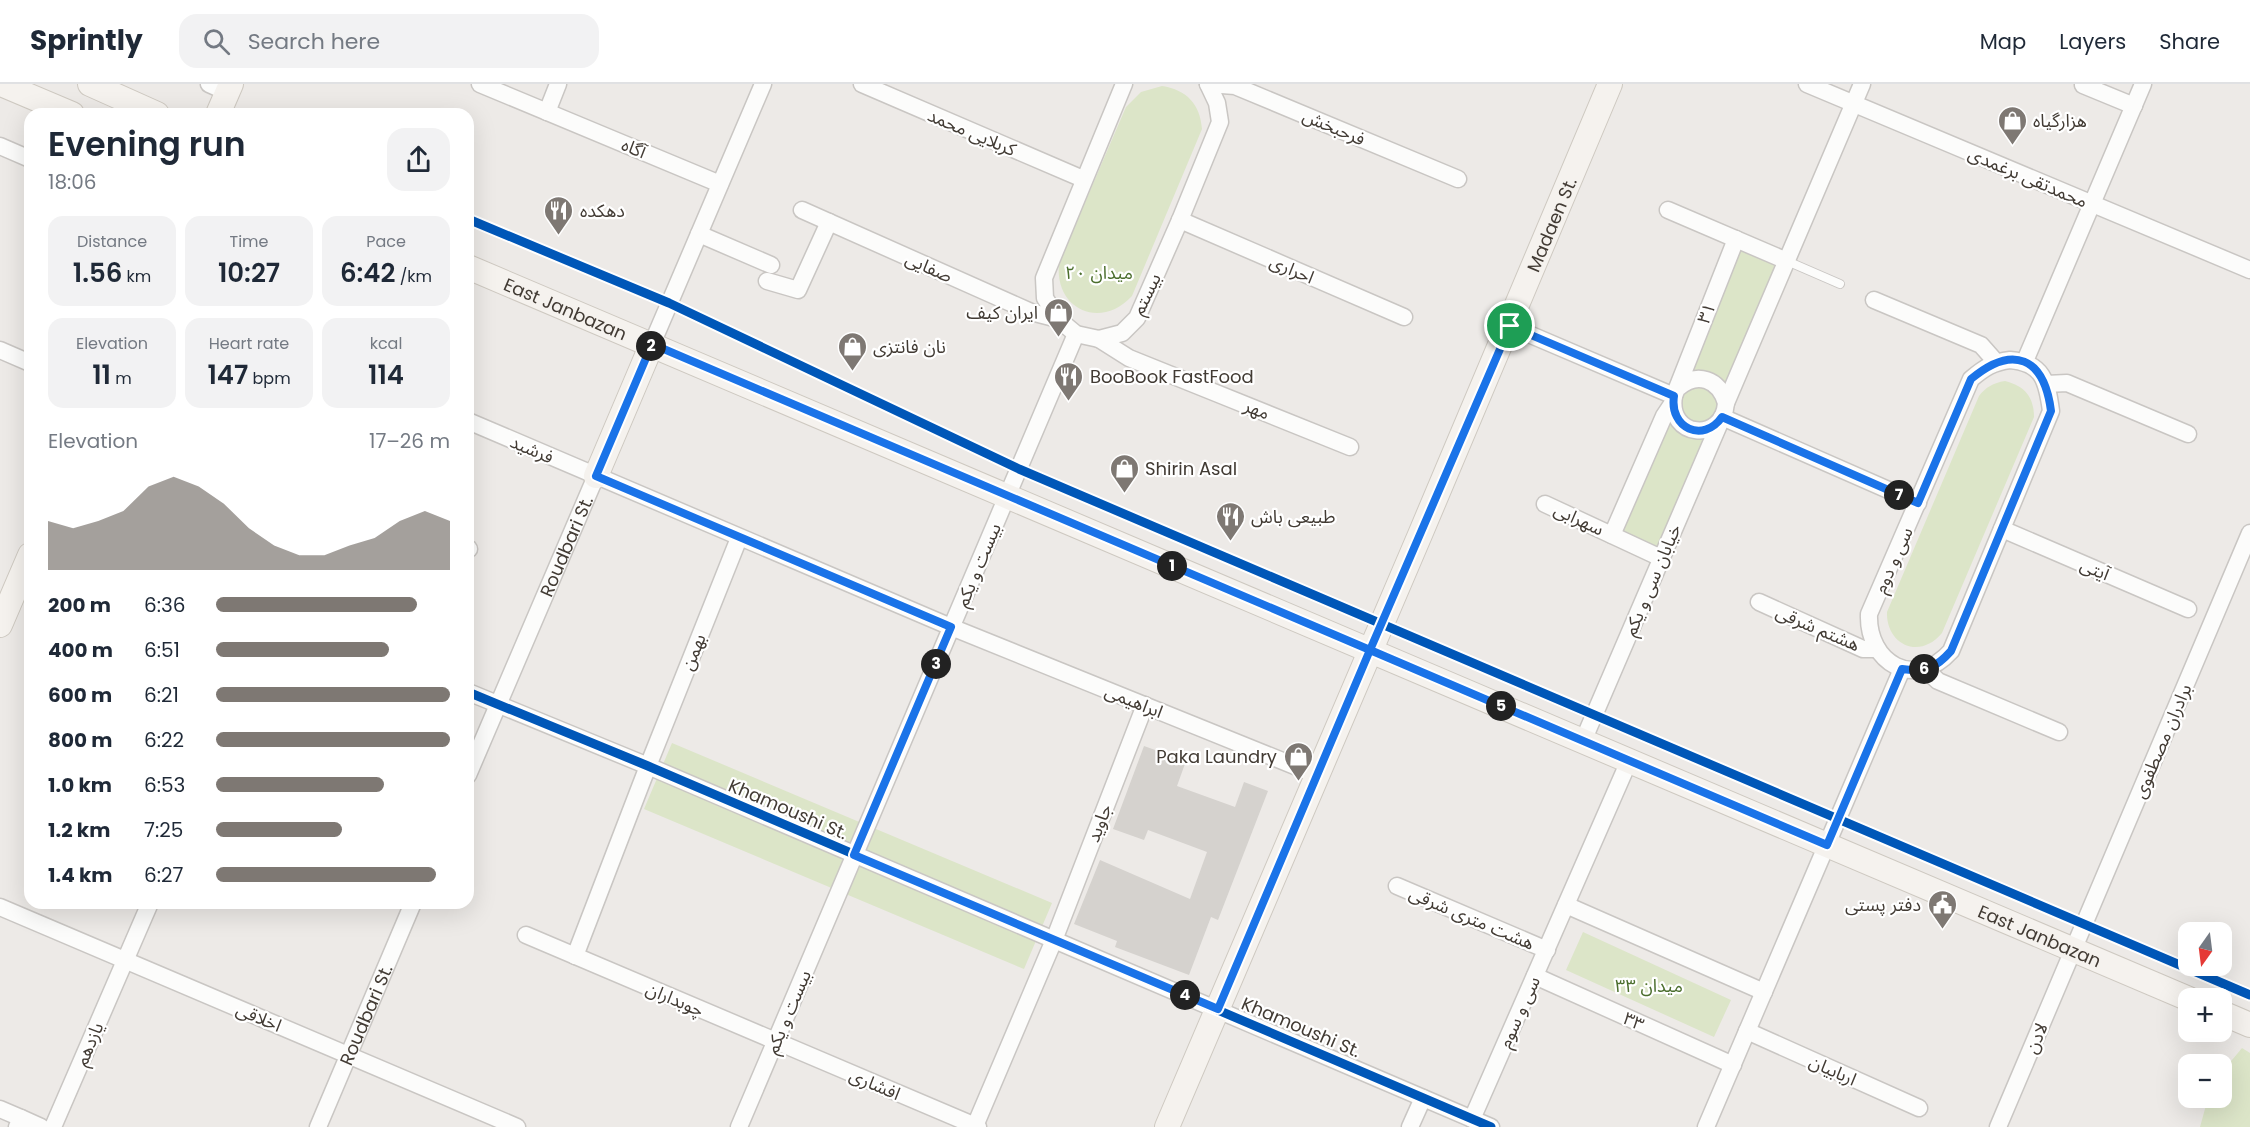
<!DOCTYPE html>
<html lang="en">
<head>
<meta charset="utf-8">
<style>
  body { margin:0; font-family:Poppins,"Noto Sans Arabic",sans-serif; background:#f2f2f3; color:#1f2937; height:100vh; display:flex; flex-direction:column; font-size:22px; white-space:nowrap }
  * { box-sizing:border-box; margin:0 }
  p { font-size:20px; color:#747a83 }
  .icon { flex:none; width:33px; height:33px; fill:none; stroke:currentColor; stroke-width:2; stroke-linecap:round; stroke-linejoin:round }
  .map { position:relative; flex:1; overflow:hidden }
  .sheet { position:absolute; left:24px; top:24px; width:450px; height:801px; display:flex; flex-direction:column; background:#fff; border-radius:18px; box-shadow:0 6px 24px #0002 }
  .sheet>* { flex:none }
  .needle { width:39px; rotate:194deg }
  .fabs { position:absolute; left:2178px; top:838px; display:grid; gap:12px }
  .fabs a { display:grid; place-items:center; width:54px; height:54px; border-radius:12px; background:#fff; box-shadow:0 6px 24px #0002; font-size:30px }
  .pin { position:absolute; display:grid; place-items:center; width:51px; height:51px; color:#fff; margin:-26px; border:3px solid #fff; border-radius:50%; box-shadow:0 2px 6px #0007 }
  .km { position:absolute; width:30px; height:30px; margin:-15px; border-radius:50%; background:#222; color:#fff; font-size:16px; line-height:30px; text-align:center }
  .round { display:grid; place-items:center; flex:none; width:63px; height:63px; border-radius:18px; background:#f2f2f3 }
  .overview { display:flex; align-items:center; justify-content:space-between; height:102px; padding:0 24px }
  h1 { font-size:33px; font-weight:600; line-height:45px }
  .metrics { display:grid; grid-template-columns:repeat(3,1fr); gap:9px; height:102px; padding:6px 24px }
  .metrics div { display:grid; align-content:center; border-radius:15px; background:#f2f2f3; text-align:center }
  .metrics b { font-size:26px; font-weight:600 }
  .metrics small { font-size:16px; font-weight:400 }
  .metrics p { font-size:16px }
  .chart { height:168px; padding:12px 24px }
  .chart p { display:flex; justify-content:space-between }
  .chart svg { width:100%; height:108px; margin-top:6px; fill:#7e7873; opacity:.7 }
  ul { padding:0 24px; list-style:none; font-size:20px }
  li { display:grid; grid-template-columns:96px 72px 1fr; align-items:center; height:45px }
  li i { height:15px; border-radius:8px; background:#7e7873 }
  header { display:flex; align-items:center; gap:36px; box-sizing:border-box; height:84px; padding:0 30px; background:#fff; border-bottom:2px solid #e0e1e3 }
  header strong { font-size:28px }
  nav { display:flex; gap:33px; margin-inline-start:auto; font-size:21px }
  .search { width:420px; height:54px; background:#f2f2f3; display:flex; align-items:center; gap:15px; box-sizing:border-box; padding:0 21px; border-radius:18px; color:#747a83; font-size:22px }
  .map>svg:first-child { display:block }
  .green { fill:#dce5c8 }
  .building { fill:#d5d2ce }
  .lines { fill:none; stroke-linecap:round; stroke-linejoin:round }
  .lane-casing { stroke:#c9c6c3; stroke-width:10 }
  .street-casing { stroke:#c9c6c3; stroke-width:19 }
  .secondary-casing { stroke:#cec9c1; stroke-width:26 }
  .lane { stroke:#fcfcfb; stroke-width:8 }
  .street { stroke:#fcfcfb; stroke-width:16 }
  .secondary { stroke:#f5f2ee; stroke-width:24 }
  .cycleway-casing { stroke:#fff; stroke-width:13 }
  .cycleway { stroke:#0057b8; stroke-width:9 }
  .route-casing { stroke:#fff; stroke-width:12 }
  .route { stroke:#1a73e8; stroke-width:8 }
  .labels { text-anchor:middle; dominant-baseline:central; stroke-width:4.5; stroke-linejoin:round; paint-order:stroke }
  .poi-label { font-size:18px; fill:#423b34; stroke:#fff; text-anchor:start }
  .street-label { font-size:18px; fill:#423b34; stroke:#fff }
  .park-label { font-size:18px; fill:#4b6e2d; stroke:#fff }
</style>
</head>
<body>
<header>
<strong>Sprintly</strong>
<div class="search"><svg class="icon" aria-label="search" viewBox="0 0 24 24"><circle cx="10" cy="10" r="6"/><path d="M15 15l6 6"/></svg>Search here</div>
<nav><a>Map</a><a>Layers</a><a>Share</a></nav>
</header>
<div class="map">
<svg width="2250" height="1043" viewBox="0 0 2250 1043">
  <rect width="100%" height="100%" fill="#edeae7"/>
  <!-- green -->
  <path class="green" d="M1162,2C1187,6 1200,20 1202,45L1132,212C1101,246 1054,226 1059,179L1126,23L1141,8Z
    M1740,164L1780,181L1659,466L1619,449Z
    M2005,297C2025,302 2034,313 2034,333L1942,549C1920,576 1886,561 1887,528L1979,312C1986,303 1993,299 2005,297Z
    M672,659L1052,819L1024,885L644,725Z
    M1583,848L1731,916L1714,953L1566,886Z
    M2242,964L2250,969V1043H2200L2208,1014H2222V988Z"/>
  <!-- building -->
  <path class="building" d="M1144,662L1186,677L1177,702L1235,723L1244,698L1268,707L1218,836L1211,833L1189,891L1115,863L1117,857L1074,840L1100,776L1190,815L1207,768L1148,746L1144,756L1113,745Z"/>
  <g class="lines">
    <defs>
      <path id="lane" d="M1787,177L1840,200"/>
      <g id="street">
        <path d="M209,0L227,8"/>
        <path d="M480,0L720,100"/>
        <path d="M862,0L1083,95"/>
        <path d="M1124,0L1044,194L1045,214L1058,235L1076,250L1099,255L1122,249L1137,234L1180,136L1220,38L1217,19L1208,0"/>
        <path d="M1208,0L1235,2L1458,95"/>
        <path d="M1807,0L2250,186"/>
        <path d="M2083,1L2134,22"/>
        <path d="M547,28L558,0"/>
        <path d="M0,62L30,75"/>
        <path d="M802,126L1031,228L1058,235"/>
        <path d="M1668,126L1787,177"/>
        <path d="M1180,136L1404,233"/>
        <path d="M699,150L771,181"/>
        <path d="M767,197L798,206L829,138"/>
        <path d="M1874,216L1981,261L1996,278"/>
        <path d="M1510,242L1674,312"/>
        <path d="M1099,255L1129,274L1350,363"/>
        <path d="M652,260L763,0"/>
        <path d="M0,266L30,279"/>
        <path d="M2010,276C2043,279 2047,297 2051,327L1951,567C1915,607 1867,579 1869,530L1971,295C1984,284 1993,278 2010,276Z"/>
        <path d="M2025,277L2143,0"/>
        <path d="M2046,300L2067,299L2188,350"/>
        <path d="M1678,304C1697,287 1719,295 1726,319C1723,359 1667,354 1674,312L1736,155"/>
        <path d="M1726,319L1862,0"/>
        <path d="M1722,333L1918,419"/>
        <path d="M468,337L951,543L1317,691"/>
        <path d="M1545,420L1661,474"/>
        <path d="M2002,445L2188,525"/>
        <path d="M1612,451L1664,332L1672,320"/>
        <path d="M468,464L469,465"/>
        <path d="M1759,518L1863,565H1877"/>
        <path d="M1925,585L1938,597L2059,648"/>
        <path d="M468,608L648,682L1491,1043"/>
        <path d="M1583,657L1721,336"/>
        <path id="s1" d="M468,691L596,392"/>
        <path d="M1397,802L1547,866"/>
        <path d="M1566,821L1764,908"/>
        <path d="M0,823L517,1043"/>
        <path d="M526,851L978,1043"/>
        <path d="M575,872L648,682L739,454"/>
        <path d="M1535,892L1733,981"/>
        <path d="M1747,947L1919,1024"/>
        <path d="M0,1025L21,1034"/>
        <path d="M1472,1035L1629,677"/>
        <path d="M975,1042L1054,856L1145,621"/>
        <path d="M17,1043L21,1034L41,1043"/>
        <path d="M53,1043L150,819"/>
        <path id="s2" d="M318,1043L413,819"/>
        <path d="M739,1043L1076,250"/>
        <path d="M1410,1043L1423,1014"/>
        <path d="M1706,1043L1902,585"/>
        <path d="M1998,1043L2250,449"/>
      </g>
      <g id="secondary">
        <path d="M1,0L72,30"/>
        <path d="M90,0L157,30"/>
        <path d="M218,30L231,0"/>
        <path id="s3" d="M468,183L2189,915"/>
        <path d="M596,392L652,260"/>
        <path d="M0,541L30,471"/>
        <path d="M2222,929L2250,941"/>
        <path id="s4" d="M1167,1043C1315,695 1465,349 1610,0"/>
      </g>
    </defs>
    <!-- lane casing -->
    <use href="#lane" class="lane-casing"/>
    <!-- street casing -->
    <use href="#street" class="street-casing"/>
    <!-- secondary casing -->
    <use href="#secondary" class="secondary-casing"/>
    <!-- lane -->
    <use href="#lane" class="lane"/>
    <!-- street -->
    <use href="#street" class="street"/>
    <!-- secondary -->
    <use href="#secondary" class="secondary"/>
    <defs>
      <path id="cycleway" d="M468,135L669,219L1019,385L2250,911
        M468,608L648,682L1491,1043"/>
    </defs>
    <!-- cycleway casing -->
    <use href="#cycleway" class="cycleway-casing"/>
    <!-- cycleway -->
    <use href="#cycleway" class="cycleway"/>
  </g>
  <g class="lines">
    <defs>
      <path id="route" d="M1510,242L1370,566L652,260L596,392L951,543L854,771L1218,925L1370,566L1827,761L1902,585C1925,588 1935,585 1951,567L2051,327C2044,273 2013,260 1971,295L1918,419L1722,333C1703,360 1669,344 1674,312L1510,242"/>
    </defs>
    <!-- route casing -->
    <use href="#route" class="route-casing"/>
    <!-- route -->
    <use href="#route" class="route"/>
  </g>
  <!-- icons -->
  <defs>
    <symbol id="shop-pin" viewBox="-11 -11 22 30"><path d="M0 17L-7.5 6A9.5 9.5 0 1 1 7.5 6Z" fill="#7e7873" stroke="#fff"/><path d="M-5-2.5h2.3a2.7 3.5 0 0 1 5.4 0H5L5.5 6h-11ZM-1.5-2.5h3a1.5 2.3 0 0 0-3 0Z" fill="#fff"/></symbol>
    <symbol id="restaurant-pin" viewBox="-11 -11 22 30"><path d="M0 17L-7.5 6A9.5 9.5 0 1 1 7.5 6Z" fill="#7e7873" stroke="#fff"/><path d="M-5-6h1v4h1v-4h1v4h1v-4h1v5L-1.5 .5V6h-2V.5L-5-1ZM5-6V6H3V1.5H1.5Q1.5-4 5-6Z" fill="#fff"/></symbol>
    <symbol id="civic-pin" viewBox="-11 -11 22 30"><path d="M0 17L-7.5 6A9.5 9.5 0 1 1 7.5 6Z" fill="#7e7873" stroke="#fff"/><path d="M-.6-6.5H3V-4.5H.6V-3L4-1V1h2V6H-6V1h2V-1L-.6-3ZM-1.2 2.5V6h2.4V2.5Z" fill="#fff"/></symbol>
  </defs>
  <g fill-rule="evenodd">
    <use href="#shop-pin" x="1996" y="20" width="33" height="45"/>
    <use href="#restaurant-pin" x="542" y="110" width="33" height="45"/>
    <use href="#shop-pin" x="1042" y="212" width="33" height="45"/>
    <use href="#shop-pin" x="836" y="246" width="33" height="45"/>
    <use href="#restaurant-pin" x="1052" y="276" width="33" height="45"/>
    <use href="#shop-pin" x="1108" y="368" width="33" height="45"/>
    <use href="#restaurant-pin" x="1214" y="416" width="33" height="45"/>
    <use href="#shop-pin" x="1282" y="656" width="33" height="45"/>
    <use href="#civic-pin" x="1926" y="804" width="33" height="45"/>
  </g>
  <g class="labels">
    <!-- poi labels -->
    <g class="poi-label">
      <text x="2033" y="36">هزارگیاه</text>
      <text x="580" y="126">دهکده</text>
      <text x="1038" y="228" text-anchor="end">ایران کیف</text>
      <text x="873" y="262">نان فانتزی</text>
      <text x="1090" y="292">BooBook FastFood</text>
      <text x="1145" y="384">Shirin Asal</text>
      <text x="1251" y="432">طبیعی باش</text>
      <text x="1277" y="672" text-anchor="end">Paka Laundry</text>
      <text x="1921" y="820" text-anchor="end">دفتر پستی</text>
    </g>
    <!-- street labels -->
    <g class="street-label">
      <text transform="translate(1334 43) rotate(23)">فرحبخش</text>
      <text transform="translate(972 48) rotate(23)">کربلایی محمد</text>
      <text transform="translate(634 64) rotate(23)">آگاه</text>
      <text transform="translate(2028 93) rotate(23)">محمدتقی برغمدی</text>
      <text stroke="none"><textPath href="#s4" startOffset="981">Madaen St.</textPath></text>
      <text transform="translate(929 183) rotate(24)">صفایی</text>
      <text transform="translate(1292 185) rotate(23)">احراری</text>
      <text transform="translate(1146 210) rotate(-64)">بیستم</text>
      <text stroke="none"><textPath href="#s3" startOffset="106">East Janbazan</textPath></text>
      <text transform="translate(1706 229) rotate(-68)">۳۱</text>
      <text transform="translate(1257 325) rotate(22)">مهر</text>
      <text transform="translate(532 365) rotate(23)">فرشید</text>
      <text transform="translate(1579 435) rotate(25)">سهرابی</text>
      <text stroke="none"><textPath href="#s1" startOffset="249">Roudbari St.</textPath></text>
      <text transform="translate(1893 476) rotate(-66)">سی و دوم</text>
      <text transform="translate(978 481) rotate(-67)">بیست و یکم</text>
      <text transform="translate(2095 485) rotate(23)">آیتی</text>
      <text transform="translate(1652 496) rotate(-67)">خیابان سی و یکم</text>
      <text transform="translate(1818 544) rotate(23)">هشتم شرقی</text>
      <text transform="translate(693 568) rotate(-68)">بهمن</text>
      <text transform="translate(1134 617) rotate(22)">ابراهیمی</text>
      <text transform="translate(2162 657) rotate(-67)">برادران مصطفوی</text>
      <text transform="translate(788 725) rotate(23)">Khamoushi St.</text>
      <text transform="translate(1099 739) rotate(-69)">جاوید</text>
      <text transform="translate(1472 834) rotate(23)">هشت متری شرقی</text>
      <text stroke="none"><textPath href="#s3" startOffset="1708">East Janbazan</textPath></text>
      <text transform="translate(675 915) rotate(23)">چوبداران</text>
      <text transform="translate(788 928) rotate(-67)">بیست و یکم</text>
      <text transform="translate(1519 928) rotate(-66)">سی و سوم</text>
      <text stroke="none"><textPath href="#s2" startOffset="122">Roudbari St.</textPath></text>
      <text transform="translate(259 933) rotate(23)">اخلاقی</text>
      <text transform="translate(1634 937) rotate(24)">۳۳</text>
      <text transform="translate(1301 943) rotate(23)">Khamoushi St.</text>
      <text transform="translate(2036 954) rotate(-67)">لادن</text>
      <text transform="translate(89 960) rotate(-67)">یازدهم</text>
      <text transform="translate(1833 986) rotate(24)">اربابیان</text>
      <text transform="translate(875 1000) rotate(23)">افشاری</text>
    </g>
    <!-- park labels -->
    <g class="park-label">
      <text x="1099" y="188">میدان ۲۰</text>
      <text x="1649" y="901">میدان ۳۳</text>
    </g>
  </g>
</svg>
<div class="fabs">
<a><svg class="needle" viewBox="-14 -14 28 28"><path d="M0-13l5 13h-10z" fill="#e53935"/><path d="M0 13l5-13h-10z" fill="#747a83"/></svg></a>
<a>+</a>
<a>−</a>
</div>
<div class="pin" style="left:1510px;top:242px;background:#1e9e55"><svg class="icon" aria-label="arrive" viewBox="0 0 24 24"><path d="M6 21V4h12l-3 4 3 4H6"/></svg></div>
<b class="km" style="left:1172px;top:482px">1</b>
<b class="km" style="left:651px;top:262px">2</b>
<b class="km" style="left:936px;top:580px">3</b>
<b class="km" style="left:1185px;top:911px">4</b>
<b class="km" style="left:1501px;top:622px">5</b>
<b class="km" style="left:1924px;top:585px">6</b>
<b class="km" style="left:1899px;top:411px">7</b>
<section class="sheet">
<div class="overview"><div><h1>Evening run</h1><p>18:06</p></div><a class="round"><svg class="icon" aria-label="share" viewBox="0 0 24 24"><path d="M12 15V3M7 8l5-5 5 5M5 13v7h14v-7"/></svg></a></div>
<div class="metrics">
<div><p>Distance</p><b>1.56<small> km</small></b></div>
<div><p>Time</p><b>10:27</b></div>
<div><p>Pace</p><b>6:42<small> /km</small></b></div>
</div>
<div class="metrics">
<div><p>Elevation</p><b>11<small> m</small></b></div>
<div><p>Heart rate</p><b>147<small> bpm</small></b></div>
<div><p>kcal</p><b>114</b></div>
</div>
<div class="chart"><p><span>Elevation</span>17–26 m</p>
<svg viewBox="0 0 160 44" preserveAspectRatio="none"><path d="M0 44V24L10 27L20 24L30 20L40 10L50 6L60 10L70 17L80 27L90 34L100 38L110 38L120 34L130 31L140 24L150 20L160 24V44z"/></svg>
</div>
<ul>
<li><b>200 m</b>6:36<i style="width:86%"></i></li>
<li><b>400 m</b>6:51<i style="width:74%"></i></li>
<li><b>600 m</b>6:21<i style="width:100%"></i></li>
<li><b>800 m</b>6:22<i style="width:100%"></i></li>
<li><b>1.0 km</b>6:53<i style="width:72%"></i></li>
<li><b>1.2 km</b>7:25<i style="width:54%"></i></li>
<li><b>1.4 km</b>6:27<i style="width:94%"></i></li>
</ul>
</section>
</div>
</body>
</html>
